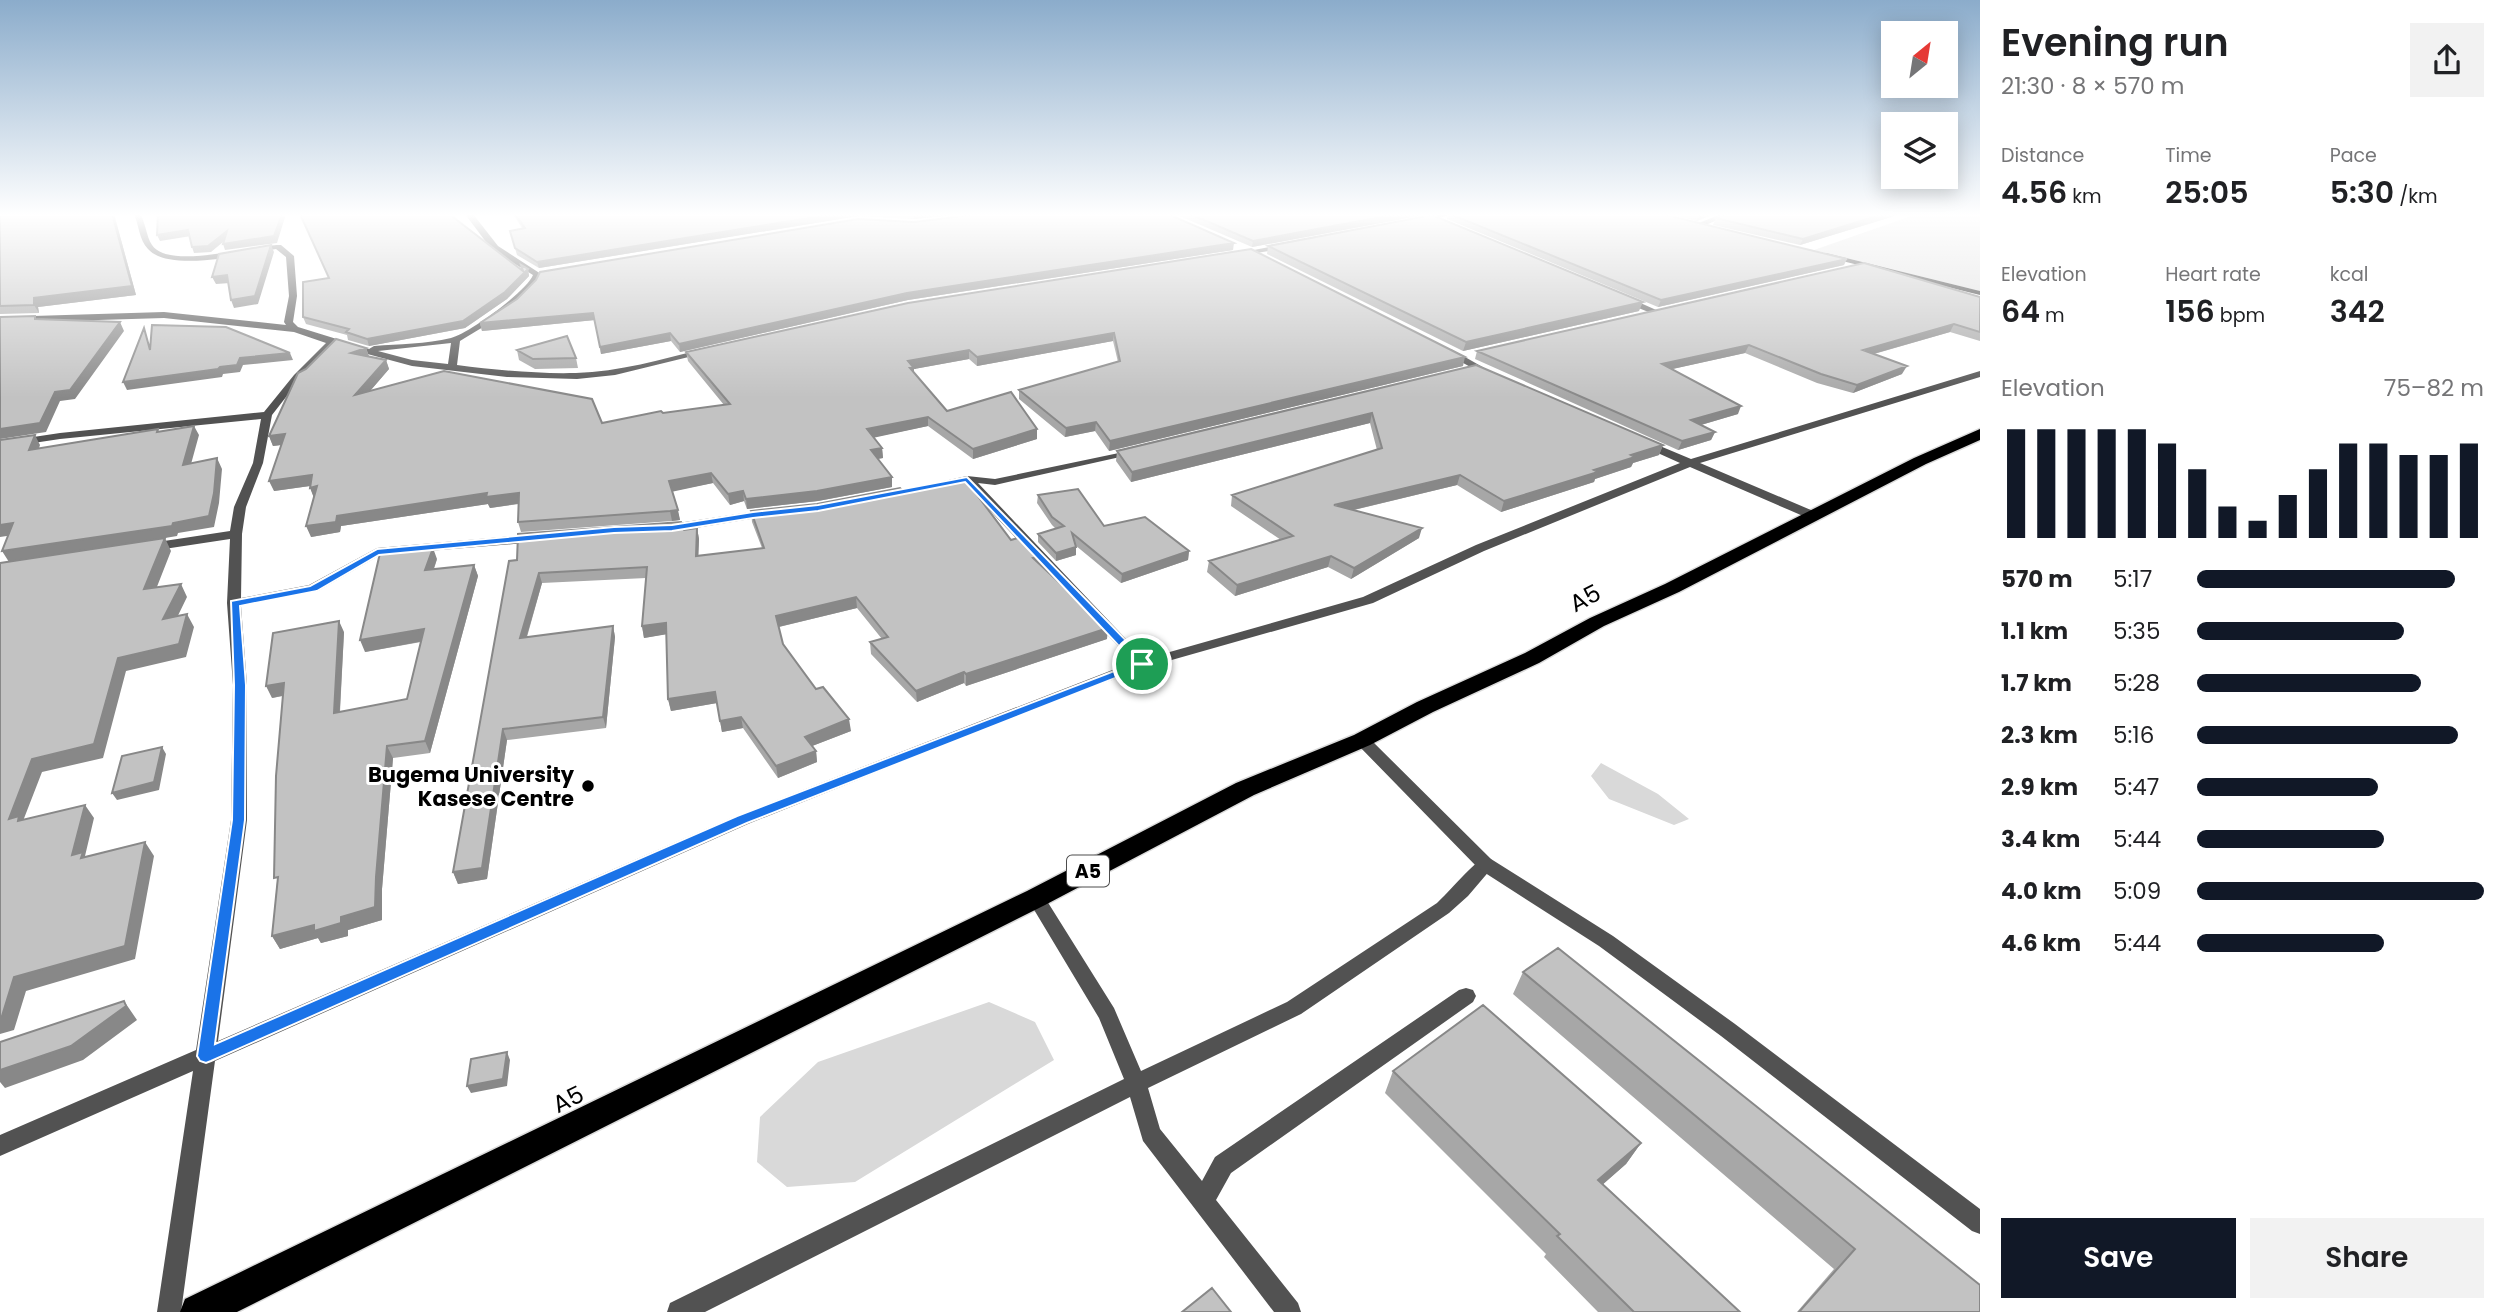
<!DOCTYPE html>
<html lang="en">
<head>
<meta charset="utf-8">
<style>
  body { margin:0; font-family:Poppins,sans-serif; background:#f2f2f2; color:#202124; height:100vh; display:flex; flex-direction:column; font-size:26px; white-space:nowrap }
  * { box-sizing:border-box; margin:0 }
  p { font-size:23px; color:#757577 }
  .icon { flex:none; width:38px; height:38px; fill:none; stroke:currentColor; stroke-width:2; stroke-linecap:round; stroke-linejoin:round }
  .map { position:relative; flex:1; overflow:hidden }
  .drawer { display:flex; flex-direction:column; background:#fff; width:525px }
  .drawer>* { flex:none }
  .needle { width:46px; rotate:30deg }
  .controls { position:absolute; left:1881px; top:21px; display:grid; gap:14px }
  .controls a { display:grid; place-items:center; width:77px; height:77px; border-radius:0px; background:#fff; box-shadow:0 4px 18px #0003; font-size:35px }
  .pin { position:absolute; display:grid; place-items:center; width:60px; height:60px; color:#fff; margin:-30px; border:4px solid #fff; border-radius:50%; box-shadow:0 2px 7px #0007 }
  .round { display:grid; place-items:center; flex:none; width:74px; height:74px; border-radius:0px; background:#f2f2f2 }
  .summary { display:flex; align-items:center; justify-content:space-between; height:119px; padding:0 21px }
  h1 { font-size:38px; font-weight:600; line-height:52px }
  .figures { display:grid; grid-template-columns:repeat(3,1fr); gap:10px; height:119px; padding:7px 21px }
  .figures div { display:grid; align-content:center }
  .figures b { font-size:30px; font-weight:600 }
  .figures small { font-size:19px; font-weight:400 }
  .figures p { font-size:19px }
  .chart { height:196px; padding:14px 21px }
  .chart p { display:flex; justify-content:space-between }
  .chart svg { width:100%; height:126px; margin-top:7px; stroke:#111827; stroke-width:6 }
  .primary-button { display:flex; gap:14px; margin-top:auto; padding:14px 21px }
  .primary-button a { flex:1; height:80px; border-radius:0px; background:#111827; color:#fff; font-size:28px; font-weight:600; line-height:80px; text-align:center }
  .primary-button a+a { background:#f2f2f2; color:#202124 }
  ul { padding:0 21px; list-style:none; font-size:23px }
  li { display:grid; grid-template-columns:112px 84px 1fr; align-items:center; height:52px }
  li i { height:18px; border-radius:9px; background:#111827 }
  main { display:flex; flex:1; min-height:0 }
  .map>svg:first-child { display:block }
  .green { fill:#d9d9d9 }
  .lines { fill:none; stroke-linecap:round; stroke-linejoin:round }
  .highway-casing { stroke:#dbdbdb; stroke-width:3 }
  .lane { fill:#525252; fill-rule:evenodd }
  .street { fill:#525252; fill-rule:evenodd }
  .secondary { fill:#1f1f1f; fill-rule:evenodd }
  .highway { fill:#000; fill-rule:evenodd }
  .wall { fill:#a7a7a7 }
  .shaded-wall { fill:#888 }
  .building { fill:#c2c2c2; stroke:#888; stroke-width:2 }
  .route { fill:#1a73e8; stroke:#fff; stroke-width:2; fill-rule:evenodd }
  .poi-dot { fill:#000; stroke:#fff; stroke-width:2.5 }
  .labels { text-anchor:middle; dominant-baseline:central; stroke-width:6; stroke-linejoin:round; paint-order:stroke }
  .shield { fill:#fff; stroke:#4c4c4c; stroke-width:2 }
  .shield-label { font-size:19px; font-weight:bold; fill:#000 }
  .poi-label { font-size:21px; font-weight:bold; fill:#000; stroke:#fff; text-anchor:end }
  .near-street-label { font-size:24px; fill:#000; stroke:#fff }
</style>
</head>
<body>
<main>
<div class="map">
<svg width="1980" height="1312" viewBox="0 0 1980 1312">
  <rect width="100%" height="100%" fill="#fff"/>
  <!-- green -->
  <path class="green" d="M1917,214H1980V291L1814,250Z
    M1601,763L1658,794L1689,819L1674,825L1609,799L1591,776Z
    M989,1002L1035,1022L1054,1060L855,1182L787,1187L757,1162L760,1117L818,1062Z"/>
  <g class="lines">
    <defs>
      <path id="highway" d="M1980,429V440L1926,464L1679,592L1604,626L1539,663L1433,712L1370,745L1254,795L1045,905L237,1312H180L185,1299L1027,891L1236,783L1354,735L1417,702L1525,653L1590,618L1665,584L1914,458Z"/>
    </defs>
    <!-- highway casing -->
    <use href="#highway" class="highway-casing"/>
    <!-- lane -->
    <path class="lane" d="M1485,857L1491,859L1494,864L1491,869L1468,896L1449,913L1301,1014L1148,1088L1160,1129L1202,1181L1215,1157L1459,990L1466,988L1473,990L1476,996L1473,1002L1231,1173L1216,1200L1298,1303L1301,1312H1274L1143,1141L1130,1097L705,1312H667L670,1303L1124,1079L1099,1018L1027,898L1030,893L1036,891L1042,893L1114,1008L1141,1071L1287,1002L1437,903C1447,894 1476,860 1485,857Z"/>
    <!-- street -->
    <path class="street" d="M134,214H140C146,223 146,236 152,245C170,271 253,244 281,245L294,256L297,296L293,322L298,327L369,349L374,346C399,344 426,344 451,338C468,334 527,291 533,275L492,250L465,214H473L498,246L541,274C532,302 485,325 460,341L457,365C496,370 536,374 576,373C619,372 662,359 704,349L709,352L615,375L577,379L507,377L412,366L334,345L300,379L272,415L263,463L246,507L242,534L241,598L309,585L377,548L537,534L543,538L537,542L380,555L318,591L241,606L247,685V820L218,1041L736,816L1133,662L964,483L948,486L942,483L944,481L967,476L995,479L1138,449V453L995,485L978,483L1145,659L1363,597L1476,545L1680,463L1640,445V441H1648L1691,459L1980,371V377L1700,463L1818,513V519H1810L1690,467L1484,551L1373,603L1147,667L1042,706L748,824L215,1061L181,1312H157L193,1071L0,1156V1135L196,1050L231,820L233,685L227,603L230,539L151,551L145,547L151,543L230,531L234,507L253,463L261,419L60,439L0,448V442L60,433L264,412L294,375L326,343L294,332L164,318L0,323V317L164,312L286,325L284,322L289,296L286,257L276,249C248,254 169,273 148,249C139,240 139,225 134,214ZM451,343L448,364L412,360L378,351Z
      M1441,214H1456L1419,222L1415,220Z
      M1721,214H1731L1701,227L1694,225Z
      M1285,244H1288V248L1237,256L1233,254Z
      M1621,297H1627L1663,313L1656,315L1621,301Z
      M1445,349H1451L1493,373L1485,375L1445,353Z
      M770,509L774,511V515L665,533L659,529L665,525Z
      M1362,735L1367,736L1491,859L1613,936L1735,1024L1980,1209V1234L1972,1231L1721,1036L1599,946L1479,869L1357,744L1354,740L1357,736Z"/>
    <!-- secondary -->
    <path class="secondary" d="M1826,253L1980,291V295L1826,257Z"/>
    <!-- highway -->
    <use href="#highway" class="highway"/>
  </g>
  <!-- wall -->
  <path class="wall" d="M0,214H114L136,295L38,307L39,313L0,314Z
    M300,214L523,271L528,269L529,276L507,299L465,328L369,346L348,340L347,335L306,324L303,317L329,278Z
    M513,214H963L914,219L858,216L539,268L517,255L510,231L522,228Z
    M1175,214H1429L1252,247Z
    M1448,214H1662L1844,265L1658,307L1447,219Z
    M1669,214H1714L1697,221Z
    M1901,214L1800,245L1713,225L1716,218Z
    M914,222L1233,250L908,300L680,352L671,341L601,354L595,320L482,331L480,323Z
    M1268,246L1639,311L1463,351L1267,254Z
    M1980,297V341L1950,332L1874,354L1902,374L1853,393L1817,383L1745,353L1672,369L1738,414L1701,425L1715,432L1711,440L1678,450L1475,359L1477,351Z
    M908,303L1463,366L1109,451L1095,431L1065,437L1019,399V390L1118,362L1113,341L977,366L969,359L914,369V373L947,411L1037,439L973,459L928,426L874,437L882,448L883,458L877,459L892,477V487L818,501L747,509L744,501L730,505L713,483L672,491L680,520L672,521L521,532L518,522L519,504L490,508L488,504L341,526L340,532L311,537L314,498L310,486L274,491L281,445L273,446L269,436L366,348L369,356L386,360L389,369L370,391L602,423L724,405L688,361L686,352Z
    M517,350L576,358L578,368L535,369L519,360Z
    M1476,365L1663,445L1659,455L1633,463L1631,467L1595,479L1594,482L1501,512L1457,485L1354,510L1419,538L1351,579L1328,567L1235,596L1207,572L1209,561L1281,540L1231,506L1232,495L1377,450L1370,423L1131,482L1116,461L1117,451Z
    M903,491L1011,540L1040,556L1039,564L1107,639L966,686L964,683L917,702L871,654L870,642L882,639L857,608L779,627L783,644L816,689L851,731L812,746L816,751L817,762L778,778L743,728L722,732L717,703L671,711L668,699L666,634L644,638L642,626L646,578L542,583L527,637L613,626L615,637L606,728L507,740L487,879L458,884L453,872L509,561L684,530L697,528L699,539L698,556L762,548L752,522L751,511L817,504Z
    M1038,495L1104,526L1189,551L1188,560L1121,583L1075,545L1076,555L1056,561L1038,542V534L1056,529L1052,525L1037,503Z
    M437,559L434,569L474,565L478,576L430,753L393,758L382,889V920L348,930V936L321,943L318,938L280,949L272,936L277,882L283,696L272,698L344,632L340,712L407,699L421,642L365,652Z
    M1523,972L1980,1312H1797L1834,1269L1513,994Z
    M1393,1071L1641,1143L1626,1164L1603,1184L1740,1312H1598L1544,1257L1546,1254L1385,1093Z"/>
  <!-- shaded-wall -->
  <path class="shaded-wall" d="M112,214H114L136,295L38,307L39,313L34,305V298Z
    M282,214H286L277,243L225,250L223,244Z
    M834,214H857L858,216L539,268L537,262Z
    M914,214H963L914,219Z
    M1397,214H1429L1252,247L1253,241Z
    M1700,214H1714L1697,221Z
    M1883,214H1901L1800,245L1803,239Z
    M188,230L191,236L160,241L157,235Z
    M227,231L229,237L211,252L194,253L192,247Z
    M1234,243L1233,250L908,300L680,352L679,344L907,293Z
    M271,245L274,252L258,304L234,308L231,300Z
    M1847,259L1844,265L1658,307L1661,300Z
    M528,269L529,276L507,299L465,328L369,346L367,339Z
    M227,275L230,283L216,284L212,277Z
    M1643,302L1639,311L1463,351L1466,342Z
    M593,313L595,320L482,331L480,323Z
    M120,322L124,331L75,399L60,401L46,432L0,439V429L55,392Z
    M1954,324L1950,332L1859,358L1863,350Z
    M670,333L671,341L601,354L600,347Z
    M1114,333L1113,341L977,366V357Z
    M1749,345L1745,353L1659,372L1662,364Z
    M366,348L369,357L351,353Z
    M969,350V359L914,369V377L908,361Z
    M290,353L293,360L243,365L240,372L223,374L222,377L127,390L123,382L220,367L240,358Z
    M1465,357L1463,366L1109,451L1110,441Z
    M386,360L389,369L358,405L355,395Z
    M1907,366L1902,374L1853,393L1857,385Z
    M1741,406L1738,414L1687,429L1691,420Z
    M1372,413L1370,423L1131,482L1132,472Z
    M928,417V426L868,439L867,429Z
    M1096,422L1095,431L1065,437L1066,428Z
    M194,426L199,435L188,475L183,465Z
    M1037,429V439L973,459V449Z
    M1715,432L1711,440L1678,450L1682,441Z
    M285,434L289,444L273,446L269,436Z
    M35,435L40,445L35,460L29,450Z
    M1663,445L1659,455L1633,463L1631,467L1595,479L1594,482L1501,512L1504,501L1594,470L1631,455Z
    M882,448L883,458L871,460V450Z
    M217,458L222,469L219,503L214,527L178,533L177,536L165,538L171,551L151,602L9,562L2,551L173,523Z
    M711,473L713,483L671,492L669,481Z
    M312,475L317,485L274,491L269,481Z
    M1460,475L1457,485L1332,515L1334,505Z
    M892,477V487L818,501L747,509L746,499Z
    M317,486L314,498L310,488Z
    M743,491L744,501L730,505L728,494Z
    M487,493H519L522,503L490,508L488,504L341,526L340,532L311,537L306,526L337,516Z
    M678,510L680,520L672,521L670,511Z
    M13,523L20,534L0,537V525Z
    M697,528L699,539L698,567L696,556Z
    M1422,528L1419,538L1351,579L1354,568Z
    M1076,547V555L1056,561V553Z
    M433,548L437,559L429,582L425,570Z
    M1189,551L1188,560L1121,583L1122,574Z
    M1040,556L1039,566L1033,558Z
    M1331,556L1328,567L1235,596L1237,585Z
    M474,565L478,576L430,753L425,741Z
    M539,573L542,583L523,649L520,638Z
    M181,584L187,597L170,632L163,619Z
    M856,597L857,608L778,627L776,616Z
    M187,614L194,627L186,657L126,671L103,758L42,772L23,821L9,819L32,759L118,658Z
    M339,621L344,632L339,725L334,713Z
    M666,623L668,634L644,638L642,626Z
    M613,626L615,637L606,728L603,717Z
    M1108,628L1107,639L966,686V674Z
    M424,629L429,640L365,652L360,640Z
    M964,672V683L917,702L916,691Z
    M284,683L290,694L272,698L266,686Z
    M715,692L717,703L671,711L668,699Z
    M741,717L743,728L722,732L720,721Z
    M849,719L851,731L807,748L805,737Z
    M503,729L507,740L487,879L458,884L453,872Z
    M387,746L393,758L382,889V920L348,930V936L321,943L318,938L280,949L272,936L341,917L376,877Z
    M162,747L166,754L159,790L117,800L112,793Z
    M816,751L817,762L778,778L776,766Z
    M85,805L94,818L85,856L93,866L72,855Z
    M145,842L154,856L135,959L26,991L14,1030L0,1034V1017L14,977Z
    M124,1001L137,1020L83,1060L5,1088L0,1082V1070Z
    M507,1052L510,1060L507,1086L471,1093L467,1086Z
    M1641,1143L1626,1164L1584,1201L1598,1180Z"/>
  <!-- building -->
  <path class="building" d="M0,214H112L132,286L34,298V305L0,306Z
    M158,214H282L274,236L223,244L227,231L208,246L192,247L188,230L157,235Z
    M300,214H449L523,271L521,265L528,269L505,292L463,321L367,339L346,332L349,329L303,317V282L329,278Z
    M515,214H834L537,262L515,248L510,231L525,228Z
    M980,214H1168L1234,243L907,293L679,344L670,333L600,347L593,313L480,323L517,299L536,280L540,272L858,219L914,222Z
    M1190,214H1397L1253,241Z
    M1450,214H1662L1847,259L1661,300Z
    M1726,214H1883L1803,239L1716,218Z
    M1432,215L1643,302L1466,342L1268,246Z
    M271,245L255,296L231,300L227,275L212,277L219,254Z
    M1251,249L1465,357L1110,441L1096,422L1066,428L1019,390L1120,361L1114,333L977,357L969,350L908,361L914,368H910L947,411L1011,392L1037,429L973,449L928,417L867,429L882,448L871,450L892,477L817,491L746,499L743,491L728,494L711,473L669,481L678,510L670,511L518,522L519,493L486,497L487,493L337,516L336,522L306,526L317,486L310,488L312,475L269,481L285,434L269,436L298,373L306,369L336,339L366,348L351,353L386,360L355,395L444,371L592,399L602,423L661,411L663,413L730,404L686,352L908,303Z
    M1864,263L1980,297V332L1954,324L1863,350L1907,366L1857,385L1821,374L1749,345L1662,364L1741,406L1691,420L1715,432L1682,441L1477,351Z
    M35,316V319L120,322L70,390L55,392L40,423L0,429V317Z
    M152,325L226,327L290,353L240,358L237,365L220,367L218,369L123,382L144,328L150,350Z
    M567,336L576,358L533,359L517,350Z
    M1476,365L1663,445L1631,455L1635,457L1594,470L1598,472L1504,501L1460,475L1334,505L1422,528L1354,568L1331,556L1237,585L1209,561L1293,536L1232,495L1382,448L1372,413L1132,472L1117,451Z
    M194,426L183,465L217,458L214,493L209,516L173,523L172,526L2,551L13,523L0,525V440L35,435L29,450L158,429L157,432Z
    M965,479L1011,540L1021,537L1040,556L1033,558L1108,628L966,674L964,672L916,691L870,642L888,637L856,597L776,616L783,644L816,689L823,687L849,719L805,737L816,751L776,766L741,717L720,721L715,692L668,699L666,623L642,626L647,567L539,573L520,638L613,626L603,717L503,729L482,868L453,872L509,561L517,560L518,534L681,522L684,530L697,528L696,556L764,548L751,511L817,504L900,488L903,491Z
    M1078,489L1104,526L1145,517L1189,551L1122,574L1072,533L1076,547L1056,553L1038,534L1064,526L1052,517L1038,495Z
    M165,538L144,589L181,584L163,619L187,614L179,644L118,658L94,744L32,759L9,819L19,816L18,821L85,805L72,855L83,852L81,858L145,842L125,946L14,977L2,1016L0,1017V563Z
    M433,548L425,570L474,565L425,741L387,746L376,877L375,907L341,917V923L314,931V925L272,936L278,877L274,878L276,776L284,683L266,686L273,633L339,621L334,713L407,699L424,629L360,640L380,553Z
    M162,747L154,782L112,793L122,756Z
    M1558,948L1980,1285V1312H1799L1855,1249L1523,972Z
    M124,1001L126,1006L71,1046L0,1070V1042Z
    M1483,1005L1641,1143L1598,1180L1740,1312H1634L1557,1236L1560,1234L1393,1071Z
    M507,1052L503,1079L467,1086L471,1059Z
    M1212,1288L1231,1312H1182Z"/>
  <!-- sky -->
  <linearGradient id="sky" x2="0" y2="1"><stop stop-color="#8baccb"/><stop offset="0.54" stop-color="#fff"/><stop offset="1" stop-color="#fff" stop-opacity="0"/></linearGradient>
  <rect width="1980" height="398" fill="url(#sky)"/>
  <!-- route -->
  <path class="route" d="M967,477L1146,661V666L747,823L211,1061L206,1063L200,1061L197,1056L232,820L234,685L231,601L310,586L377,549L614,527L672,525L753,512L818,505ZM965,482L1135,663L737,816L215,1044L245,820L246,685L240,606L317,591L379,555L614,533L672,531L753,518L818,511Z"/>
  <!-- markers -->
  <circle class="poi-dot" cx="588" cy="786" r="7"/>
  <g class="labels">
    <!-- shield labels -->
    <rect class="shield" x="1067" y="855.5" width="42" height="31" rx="5"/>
    <g class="shield-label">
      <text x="1088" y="871">A5</text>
    </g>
    <!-- poi labels -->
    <g class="poi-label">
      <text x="574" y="774">Bugema University<tspan x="574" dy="24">Kasese Centre</tspan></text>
    </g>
    <!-- near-street labels -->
    <g class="near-street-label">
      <text transform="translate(1585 598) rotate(-27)">A5</text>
      <text transform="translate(568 1099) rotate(-26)">A5</text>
    </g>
  </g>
</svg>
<div class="controls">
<a><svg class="needle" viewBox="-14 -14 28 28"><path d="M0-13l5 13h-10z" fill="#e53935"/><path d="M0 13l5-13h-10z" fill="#757577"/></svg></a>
<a><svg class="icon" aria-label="layers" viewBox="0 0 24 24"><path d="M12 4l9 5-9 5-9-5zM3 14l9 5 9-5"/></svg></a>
</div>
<div class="pin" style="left:1142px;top:664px;background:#1e9e55"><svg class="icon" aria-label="arrive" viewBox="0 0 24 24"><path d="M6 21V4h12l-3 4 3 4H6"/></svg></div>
</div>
<section class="drawer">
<div class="summary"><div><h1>Evening run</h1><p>21:30 · 8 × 570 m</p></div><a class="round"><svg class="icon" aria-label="share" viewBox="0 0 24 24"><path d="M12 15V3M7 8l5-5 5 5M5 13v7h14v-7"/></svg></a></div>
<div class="figures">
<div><p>Distance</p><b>4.56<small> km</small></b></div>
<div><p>Time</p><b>25:05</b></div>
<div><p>Pace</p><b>5:30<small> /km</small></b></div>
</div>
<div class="figures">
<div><p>Elevation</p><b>64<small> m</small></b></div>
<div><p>Heart rate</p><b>156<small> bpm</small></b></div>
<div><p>kcal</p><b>342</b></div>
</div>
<div class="chart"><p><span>Elevation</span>75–82 m</p>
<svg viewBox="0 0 160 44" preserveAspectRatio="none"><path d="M5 44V6M15 44V6M25 44V6M35 44V6M45 44V6M55 44V11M65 44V20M75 44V33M85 44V38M95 44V29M105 44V20M115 44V11M125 44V11M135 44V15M145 44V15M155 44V11"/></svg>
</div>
<ul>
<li><b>570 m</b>5:17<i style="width:90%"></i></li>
<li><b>1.1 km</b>5:35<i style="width:72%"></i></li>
<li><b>1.7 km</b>5:28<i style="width:78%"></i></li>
<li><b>2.3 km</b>5:16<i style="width:91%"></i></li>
<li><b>2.9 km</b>5:47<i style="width:63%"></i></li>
<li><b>3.4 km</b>5:44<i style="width:65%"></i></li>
<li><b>4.0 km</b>5:09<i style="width:100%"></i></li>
<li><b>4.6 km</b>5:44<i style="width:65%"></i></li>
</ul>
<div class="primary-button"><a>Save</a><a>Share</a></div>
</section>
</main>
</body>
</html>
